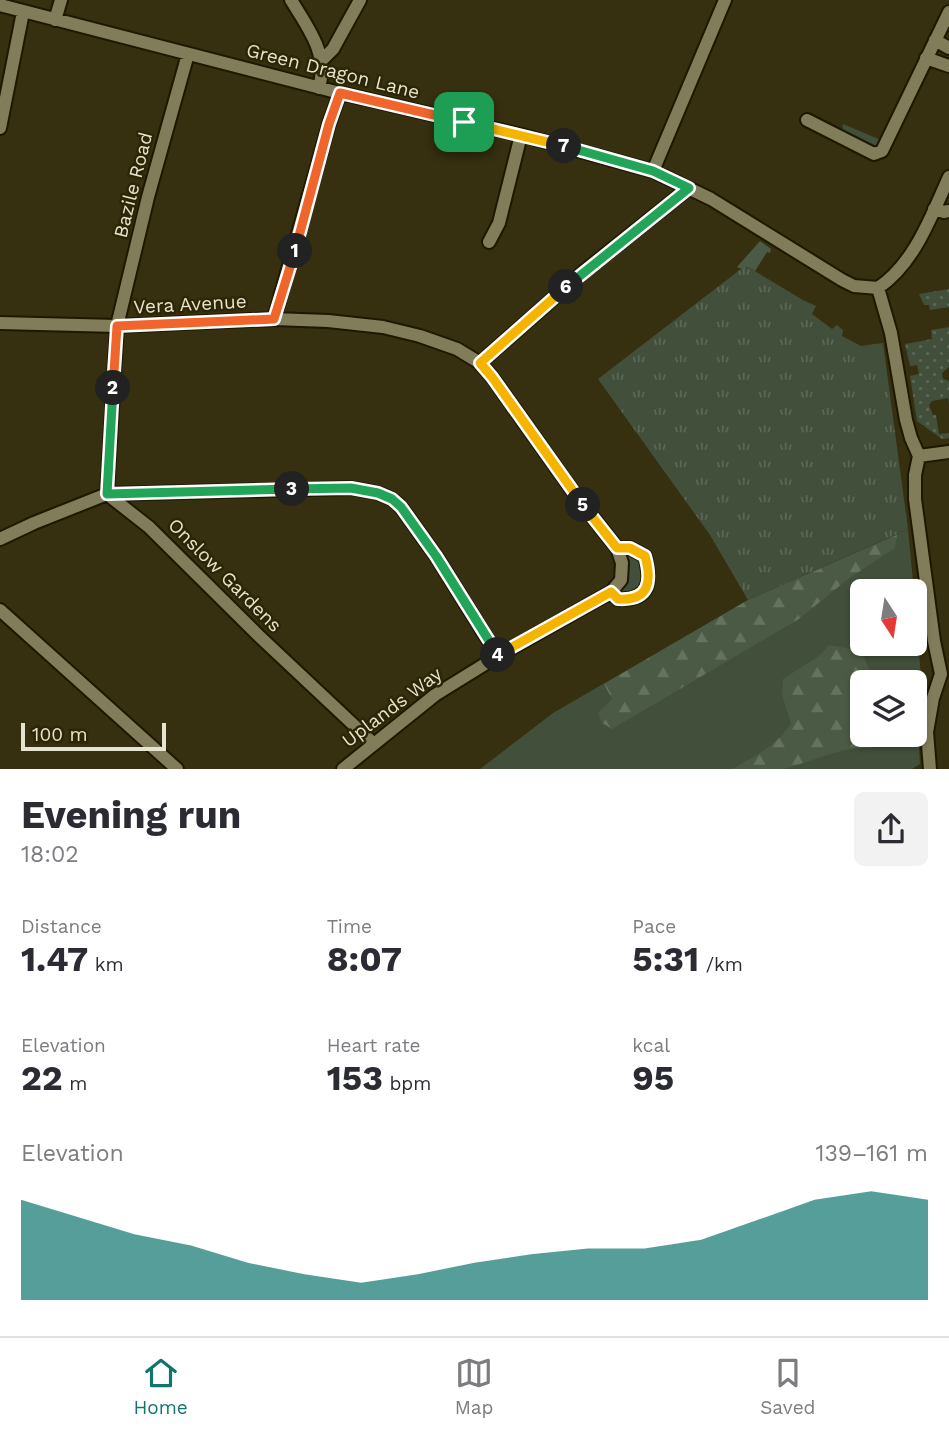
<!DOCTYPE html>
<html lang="en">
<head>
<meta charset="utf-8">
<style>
  body { margin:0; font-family:"Work Sans",sans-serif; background:#f2f2f3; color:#2b2b33; height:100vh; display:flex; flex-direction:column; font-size:26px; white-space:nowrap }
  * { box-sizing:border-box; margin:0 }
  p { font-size:23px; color:#7c7c81 }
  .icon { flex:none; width:38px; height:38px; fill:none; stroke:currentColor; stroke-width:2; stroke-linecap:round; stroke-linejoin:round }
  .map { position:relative; height:769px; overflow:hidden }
  .details { display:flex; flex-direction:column; background:#fff; flex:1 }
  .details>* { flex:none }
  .needle { width:46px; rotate:168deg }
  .tools { position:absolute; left:850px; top:579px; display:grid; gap:14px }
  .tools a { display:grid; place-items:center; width:77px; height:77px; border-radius:10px; background:#fff; box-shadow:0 2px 5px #0004; font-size:35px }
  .scale { position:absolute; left:21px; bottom:18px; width:145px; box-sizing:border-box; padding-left:7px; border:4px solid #e6e3d0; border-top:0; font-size:19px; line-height:24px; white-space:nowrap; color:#e6e3d0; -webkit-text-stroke:5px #2c2605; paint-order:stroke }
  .pin { position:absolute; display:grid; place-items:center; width:60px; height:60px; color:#fff; margin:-30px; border-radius:14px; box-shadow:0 4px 10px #0006 }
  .km { position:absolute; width:35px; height:35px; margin:-18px; border-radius:50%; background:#222; color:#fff; font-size:19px; line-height:35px; text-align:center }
  .round { display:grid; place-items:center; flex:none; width:74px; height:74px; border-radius:10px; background:#f2f2f3 }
  .overview { display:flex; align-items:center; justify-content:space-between; height:119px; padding:0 21px }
  h1 { font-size:38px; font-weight:700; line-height:52px }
  .figures { display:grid; grid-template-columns:repeat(3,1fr); gap:10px; height:119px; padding:7px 21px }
  .figures div { display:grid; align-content:center }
  .figures b { font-size:35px; font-weight:700 }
  .figures small { font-size:19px; font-weight:400 }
  .figures p { font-size:19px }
  .chart { height:196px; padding:14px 21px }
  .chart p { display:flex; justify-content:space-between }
  .chart svg { width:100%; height:126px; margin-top:7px; fill:#0f766e; opacity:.7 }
  .tabs { display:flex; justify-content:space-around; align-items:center; height:98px; border-top:2px solid #e1e1e2; background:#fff; font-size:19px; color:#7c7c81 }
  .tabs a { display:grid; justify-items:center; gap:4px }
  .tabs .active { color:#0f766e }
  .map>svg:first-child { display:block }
  .grass { fill:#414f3b; fill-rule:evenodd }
  .forest { fill:url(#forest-firs) }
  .park { fill:url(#park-tufts) }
  .garden { fill:url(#garden-dots) }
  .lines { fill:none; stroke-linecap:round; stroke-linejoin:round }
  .minor-casing { stroke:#1e1800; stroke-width:16 }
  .minor { stroke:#817c59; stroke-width:12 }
  .split-1-casing { stroke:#fff; stroke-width:14 }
  .split-2-casing { stroke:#fff; stroke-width:14 }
  .split-3-casing { stroke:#fff; stroke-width:14 }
  .split-4-casing { stroke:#fff; stroke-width:14 }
  .split-5-casing { stroke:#fff; stroke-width:14 }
  .split-6-casing { stroke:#fff; stroke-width:14 }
  .split-7-casing { stroke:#fff; stroke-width:14 }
  .split-8-casing { stroke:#fff; stroke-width:14 }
  .split-1 { stroke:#f0652b; stroke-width:9 }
  .split-2 { stroke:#f0652b; stroke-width:9 }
  .split-3 { stroke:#22a559; stroke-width:9 }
  .split-4 { stroke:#22a559; stroke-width:9 }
  .split-5 { stroke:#f5b400; stroke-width:9 }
  .split-6 { stroke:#f5b400; stroke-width:9 }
  .split-7 { stroke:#22a559; stroke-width:9 }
  .split-8 { stroke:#f5b400; stroke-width:9 }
  .labels { text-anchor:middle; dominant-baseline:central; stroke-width:5; stroke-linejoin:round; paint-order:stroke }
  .street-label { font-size:19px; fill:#e6e3d0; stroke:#2c2605 }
</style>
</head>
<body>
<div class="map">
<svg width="949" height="769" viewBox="0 0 949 769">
  <defs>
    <pattern id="forest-firs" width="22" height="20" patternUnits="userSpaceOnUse" patternTransform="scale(1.75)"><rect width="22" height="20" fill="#4b5a44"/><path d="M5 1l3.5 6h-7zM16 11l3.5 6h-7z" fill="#65725e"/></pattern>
    <pattern id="park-tufts" width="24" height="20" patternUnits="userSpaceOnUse" patternTransform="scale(1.75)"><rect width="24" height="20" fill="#414f3b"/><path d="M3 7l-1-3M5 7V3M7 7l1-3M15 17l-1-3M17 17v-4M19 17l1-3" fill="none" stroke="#5c6856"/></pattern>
    <pattern id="garden-dots" width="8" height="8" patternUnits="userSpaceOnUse" patternTransform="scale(1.75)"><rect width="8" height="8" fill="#414f3b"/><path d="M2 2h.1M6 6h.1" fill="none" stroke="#5c6856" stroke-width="1.8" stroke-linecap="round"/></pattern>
  </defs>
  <rect width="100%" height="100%" fill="#363010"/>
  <!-- grass -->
  <path class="grass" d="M843,124L881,140L879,144L869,148L842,131Z
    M908,529L914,591L863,592V644H915V602L921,677L917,712L920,764L912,769H480L553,713L748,600ZM863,682H915V735H863Z
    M628,554L639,557L647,579L633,596L617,594C628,583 632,569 628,554Z"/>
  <!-- forest -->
  <path class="forest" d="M760,241L771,249L770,253L767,252L755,271L748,267L741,269L737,267Z
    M897,535L895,548L848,579L799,619L612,729L602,723L598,713L612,699L604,684L748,600Z
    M829,645L851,649L864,656L873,682H863V735H881L878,747L844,750L784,769H732C755,756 777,746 791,723L782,695L783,679L819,656Z"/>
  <!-- park -->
  <path class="park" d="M748,267L803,300L816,306L812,314L832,329L837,325L843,330L842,336L861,346L883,343L908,529L748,600L710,535L598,379L741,269Z"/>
  <!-- garden -->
  <path class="garden" d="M949,289V307L930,310L929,305H924L919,294Z
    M949,327V367L942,373L943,379L949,381V403L948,398L932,401L929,405L933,415H936L939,434L949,433V438L942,439L917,421L910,376L919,374L917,365L910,366L905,344L932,339L931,330Z"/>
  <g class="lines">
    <defs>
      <path id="minor" d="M291,0C308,28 329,54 319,88
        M0,5L340,93L521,135L653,171L711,199L842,280L854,286L878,288
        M55,20L61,0
        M935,40L949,48
        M188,54L148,197L117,326L107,494L149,527L258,635L374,744
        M926,58L949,66
        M322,60L333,49L360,0
        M807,120L874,154L882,151L949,12
        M0,128L23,12
        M653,171L725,0
        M934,209L944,212L949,211
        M489,242L499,223L521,135
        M878,288L891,333L906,420L911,438L919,456L915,475V499L934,641L941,674L933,698L927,732L930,769
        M878,288C915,263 931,216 949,177
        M274,319L329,124L340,93
        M0,323L117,326L274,319L328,321L383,327L420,336L457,349L480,363L492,377L577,497L617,548L622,563L621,580L611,592L498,656L435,695L343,769
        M480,363L582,273L689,188
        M919,456L949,452
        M0,539L34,523L107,494L351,488L378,493L392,499L401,507L436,556L498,656
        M611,592L618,599C650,601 652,582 645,556L630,548H617
        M0,610L177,769"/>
    </defs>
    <!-- minor casing -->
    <use href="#minor" class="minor-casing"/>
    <!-- minor -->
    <use href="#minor" class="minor"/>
  </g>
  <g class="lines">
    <defs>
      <path id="split-1" d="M295,251L329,124L340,93L464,122"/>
      <path id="split-2" d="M113,388L117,326L274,319L295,251"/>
      <path id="split-3" d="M113,388L107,494L292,489"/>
      <path id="split-4" d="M292,489L351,488L378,493L392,499L401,507L436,556L498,655"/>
      <path id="split-5" d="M498,655L611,592L618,599C650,601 652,581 645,556L630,548H617L583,505"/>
      <path id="split-6" d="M566,287L480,363L492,377L583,505"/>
      <path id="split-7" d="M564,146L653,171L689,188L566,287"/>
      <path id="split-8" d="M464,122L564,146"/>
    </defs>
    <!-- split-1 casing -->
    <use href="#split-1" class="split-1-casing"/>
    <!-- split-2 casing -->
    <use href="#split-2" class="split-2-casing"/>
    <!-- split-3 casing -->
    <use href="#split-3" class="split-3-casing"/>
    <!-- split-4 casing -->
    <use href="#split-4" class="split-4-casing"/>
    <!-- split-5 casing -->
    <use href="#split-5" class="split-5-casing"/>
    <!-- split-6 casing -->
    <use href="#split-6" class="split-6-casing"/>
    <!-- split-7 casing -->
    <use href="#split-7" class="split-7-casing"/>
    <!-- split-8 casing -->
    <use href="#split-8" class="split-8-casing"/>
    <!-- split-1 -->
    <use href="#split-1" class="split-1"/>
    <!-- split-2 -->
    <use href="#split-2" class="split-2"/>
    <!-- split-3 -->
    <use href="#split-3" class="split-3"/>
    <!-- split-4 -->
    <use href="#split-4" class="split-4"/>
    <!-- split-5 -->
    <use href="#split-5" class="split-5"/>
    <!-- split-6 -->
    <use href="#split-6" class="split-6"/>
    <!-- split-7 -->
    <use href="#split-7" class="split-7"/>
    <!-- split-8 -->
    <use href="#split-8" class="split-8"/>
  </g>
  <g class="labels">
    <!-- street labels -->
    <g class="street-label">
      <text transform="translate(333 71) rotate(14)">Green Dragon Lane</text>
      <text transform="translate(133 185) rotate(-76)">Bazile Road</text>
      <text transform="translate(190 304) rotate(-3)">Vera Avenue</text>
      <text transform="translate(225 575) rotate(45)">Onslow Gardens</text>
      <text transform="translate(392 707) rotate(-37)">Uplands Way</text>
    </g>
  </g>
</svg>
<div class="tools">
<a><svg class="needle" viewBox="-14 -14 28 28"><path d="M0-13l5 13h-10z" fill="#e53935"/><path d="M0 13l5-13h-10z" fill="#7c7c81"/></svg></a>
<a><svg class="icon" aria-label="layers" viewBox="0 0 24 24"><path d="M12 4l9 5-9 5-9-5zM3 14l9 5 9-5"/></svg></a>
</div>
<div class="scale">100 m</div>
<div class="pin" style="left:464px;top:122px;background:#1e9e55"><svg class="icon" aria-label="arrive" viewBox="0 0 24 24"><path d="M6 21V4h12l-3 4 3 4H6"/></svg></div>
<b class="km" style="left:295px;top:251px">1</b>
<b class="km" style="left:113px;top:388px">2</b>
<b class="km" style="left:292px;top:489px">3</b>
<b class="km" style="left:498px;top:655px">4</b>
<b class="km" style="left:583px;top:505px">5</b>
<b class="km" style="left:566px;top:287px">6</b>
<b class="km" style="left:564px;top:146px">7</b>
</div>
<section class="details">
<div class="overview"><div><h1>Evening run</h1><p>18:02</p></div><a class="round"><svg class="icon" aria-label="share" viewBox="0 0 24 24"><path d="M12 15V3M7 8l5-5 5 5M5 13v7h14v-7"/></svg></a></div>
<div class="figures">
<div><p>Distance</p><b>1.47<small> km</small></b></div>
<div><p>Time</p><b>8:07</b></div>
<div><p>Pace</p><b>5:31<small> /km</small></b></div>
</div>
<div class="figures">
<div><p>Elevation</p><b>22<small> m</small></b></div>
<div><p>Heart rate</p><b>153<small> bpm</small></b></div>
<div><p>kcal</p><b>95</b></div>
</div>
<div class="chart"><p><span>Elevation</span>139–161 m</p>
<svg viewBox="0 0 160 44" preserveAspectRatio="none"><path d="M0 44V9L10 15L20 21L30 25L40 31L50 35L60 38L70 35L80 31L90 28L100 26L110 26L120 23L130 16L140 9L150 6L160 9V44z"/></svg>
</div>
</section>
<nav class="tabs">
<a class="active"><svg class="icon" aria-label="home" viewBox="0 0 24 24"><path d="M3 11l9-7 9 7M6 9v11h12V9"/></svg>Home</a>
<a><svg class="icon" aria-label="map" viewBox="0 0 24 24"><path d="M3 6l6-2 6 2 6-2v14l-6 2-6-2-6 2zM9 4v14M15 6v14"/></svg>Map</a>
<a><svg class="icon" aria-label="saved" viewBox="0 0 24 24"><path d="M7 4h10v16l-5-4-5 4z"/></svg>Saved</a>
</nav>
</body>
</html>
